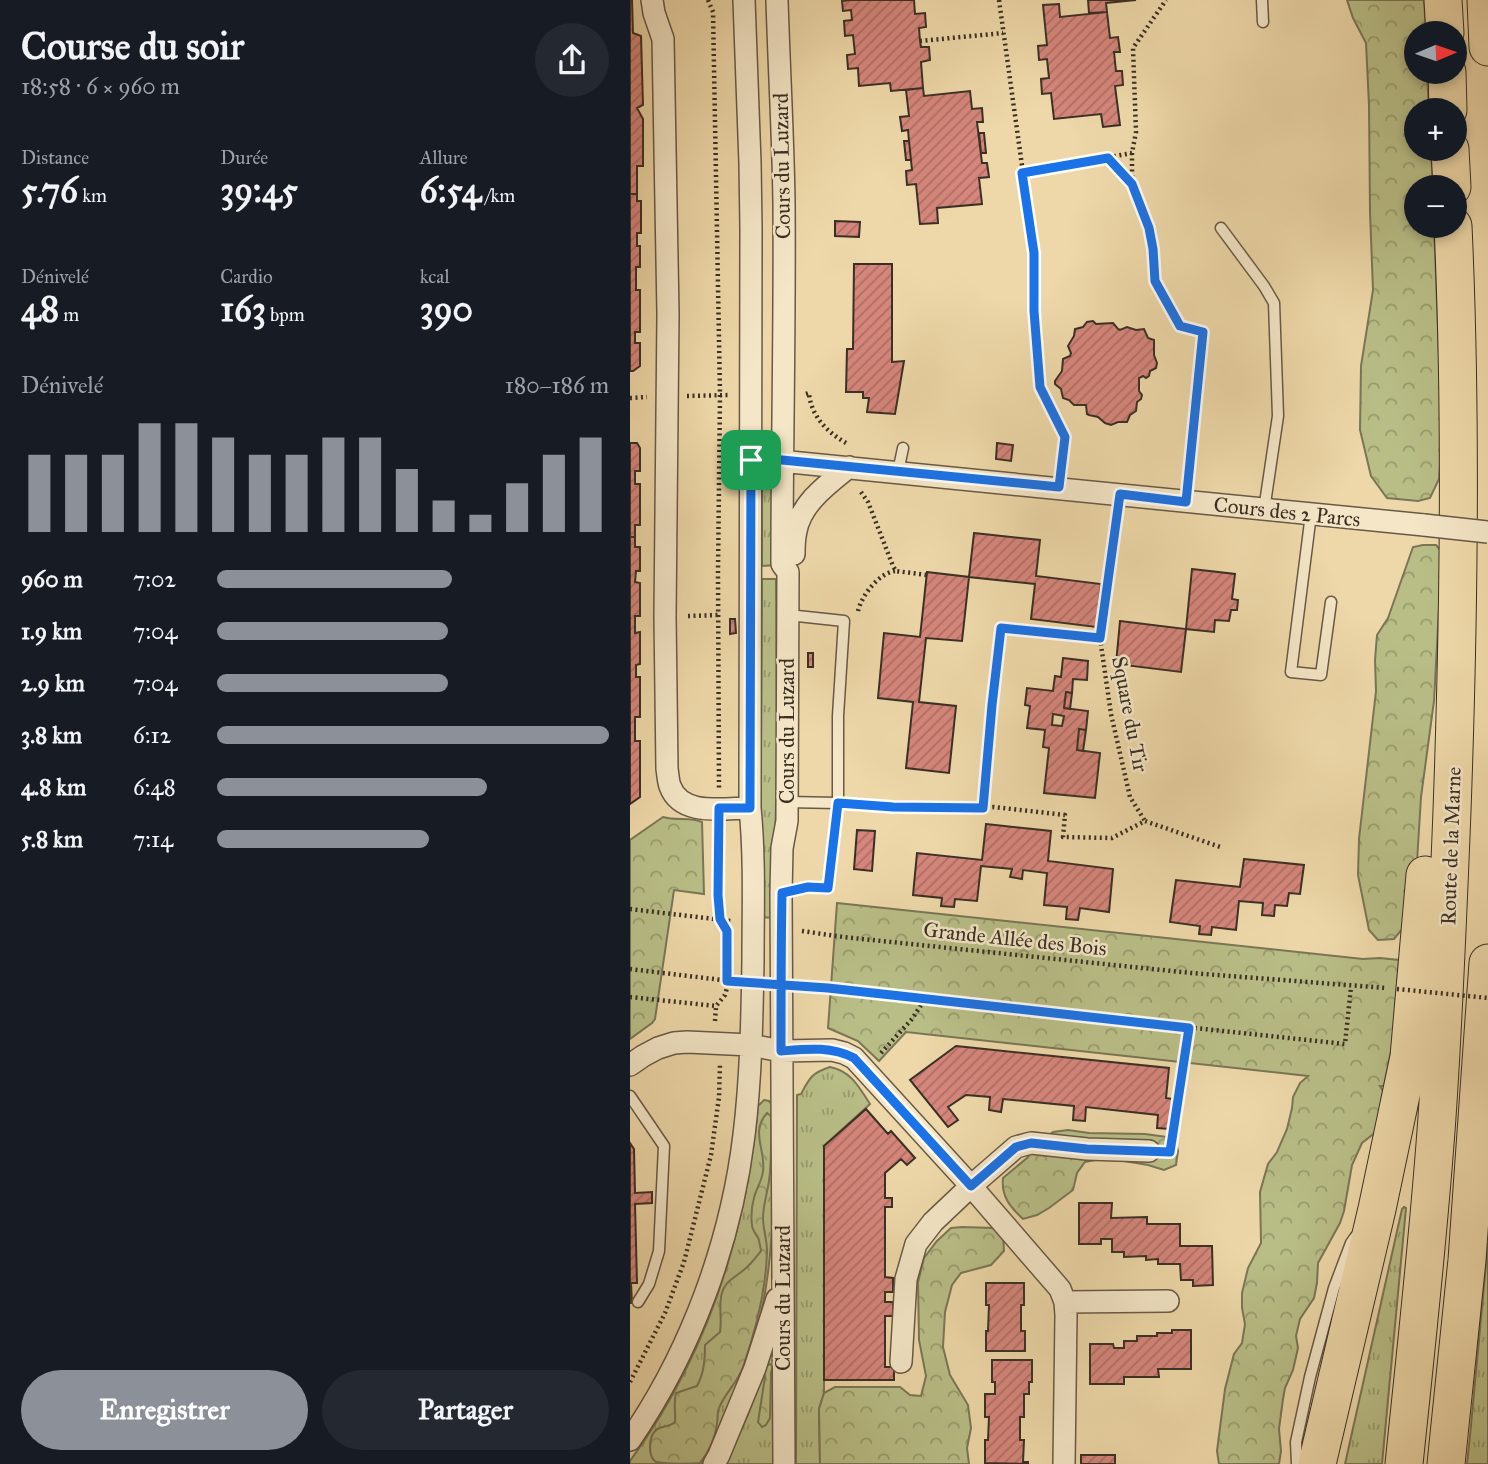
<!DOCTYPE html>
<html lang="fr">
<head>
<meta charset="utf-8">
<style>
  body { margin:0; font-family:"IM FELL Great Primer",serif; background:#242831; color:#f1f3f6; height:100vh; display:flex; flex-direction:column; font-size:26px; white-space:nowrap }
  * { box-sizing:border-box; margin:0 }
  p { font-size:23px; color:#9ea1a6 }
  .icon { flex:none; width:38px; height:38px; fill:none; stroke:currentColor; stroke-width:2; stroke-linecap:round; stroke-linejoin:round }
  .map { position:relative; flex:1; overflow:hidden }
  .sheet { display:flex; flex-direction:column; background:#171b24; width:630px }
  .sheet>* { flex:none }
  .needle { width:46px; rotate:88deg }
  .controls { position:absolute; left:774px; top:21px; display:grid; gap:14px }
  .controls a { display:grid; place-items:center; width:63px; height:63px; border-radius:50%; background:#171b24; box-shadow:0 4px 10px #0003; font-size:35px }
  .pin { position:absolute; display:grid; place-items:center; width:60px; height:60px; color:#fff; margin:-30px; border-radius:14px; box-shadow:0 4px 10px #0006 }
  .round { display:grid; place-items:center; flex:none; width:74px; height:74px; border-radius:37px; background:#242831 }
  .headline { display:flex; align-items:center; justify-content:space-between; height:119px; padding:0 21px }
  h1 { font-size:38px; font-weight:700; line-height:52px }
  .metrics { display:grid; grid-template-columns:repeat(3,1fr); gap:10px; height:119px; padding:7px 21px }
  .metrics div { display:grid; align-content:center }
  .metrics b { font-size:35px; font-weight:700 }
  .metrics small { font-size:19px; font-weight:400 }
  .metrics p { font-size:19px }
  .chart { height:196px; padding:14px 21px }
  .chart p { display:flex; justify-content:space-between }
  .chart svg { width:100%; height:126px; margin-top:7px; stroke:#8c9099; stroke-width:6 }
  .cta { display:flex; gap:14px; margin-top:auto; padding:14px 21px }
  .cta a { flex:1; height:80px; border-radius:42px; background:#8c9099; color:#fff; font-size:28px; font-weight:700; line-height:80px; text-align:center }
  .cta a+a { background:#242831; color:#f1f3f6 }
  ul { padding:0 21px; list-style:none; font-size:23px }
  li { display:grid; grid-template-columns:112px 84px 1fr; align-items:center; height:52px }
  li i { height:18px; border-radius:9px; background:#8c9099 }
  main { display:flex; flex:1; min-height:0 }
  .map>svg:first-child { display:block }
  .grass { fill:url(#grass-tufts); stroke:#7a7656; stroke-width:2 }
  .forest { fill:url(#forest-crowns); stroke:#7a7656; stroke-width:2 }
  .building { fill:url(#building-hatch); stroke:#3a2f25; stroke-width:2; fill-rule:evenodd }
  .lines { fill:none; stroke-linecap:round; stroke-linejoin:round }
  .service-casing { stroke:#675946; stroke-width:13 }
  .minor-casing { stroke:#675946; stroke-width:24 }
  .trunk-casing { stroke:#3a2f25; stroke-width:39 }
  .path { stroke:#3a2f25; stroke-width:4.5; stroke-dasharray:2 3.5; stroke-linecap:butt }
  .service { stroke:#f4e6c7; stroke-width:10 }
  .minor { stroke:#f4e6c7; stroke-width:21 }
  .trunk { stroke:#eed8a9; stroke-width:37 }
  .minor-bridge-casing { stroke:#675946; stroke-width:24; stroke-linecap:butt }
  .path-bridge { stroke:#3a2f25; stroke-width:4.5; stroke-dasharray:2 3.5; stroke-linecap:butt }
  .minor-bridge { stroke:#f4e6c7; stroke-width:21 }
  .route-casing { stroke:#fff; stroke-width:14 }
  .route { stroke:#1a73e8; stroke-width:9 }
  .labels { text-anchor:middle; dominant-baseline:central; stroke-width:5; stroke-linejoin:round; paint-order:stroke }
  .street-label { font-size:21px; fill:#3a2f25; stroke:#f4e6c7 }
</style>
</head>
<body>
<main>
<section class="sheet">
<div class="headline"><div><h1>Course du soir</h1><p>18:58 · 6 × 960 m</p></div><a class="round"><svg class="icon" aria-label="share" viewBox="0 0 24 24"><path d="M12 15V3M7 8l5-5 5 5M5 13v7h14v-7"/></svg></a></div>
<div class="metrics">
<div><p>Distance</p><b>5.76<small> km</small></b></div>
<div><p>Durée</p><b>39:45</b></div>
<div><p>Allure</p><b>6:54<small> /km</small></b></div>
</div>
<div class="metrics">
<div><p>Dénivelé</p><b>48<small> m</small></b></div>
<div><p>Cardio</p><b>163<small> bpm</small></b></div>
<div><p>kcal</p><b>390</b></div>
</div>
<div class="chart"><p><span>Dénivelé</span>180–186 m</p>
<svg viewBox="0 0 160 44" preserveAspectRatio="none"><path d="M5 44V17M15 44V17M25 44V17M35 44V6M45 44V6M55 44V11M65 44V17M75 44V17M85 44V11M95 44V11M105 44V22M115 44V33M125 44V38M135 44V27M145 44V17M155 44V11"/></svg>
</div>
<ul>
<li><b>960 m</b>7:02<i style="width:60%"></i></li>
<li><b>1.9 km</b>7:04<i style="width:59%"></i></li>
<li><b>2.9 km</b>7:04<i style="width:59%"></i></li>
<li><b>3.8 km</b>6:12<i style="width:100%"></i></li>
<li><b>4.8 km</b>6:48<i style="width:69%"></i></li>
<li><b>5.8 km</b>7:14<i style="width:54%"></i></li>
</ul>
<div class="cta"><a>Enregistrer</a><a>Partager</a></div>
</section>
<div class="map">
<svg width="858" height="1464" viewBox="0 0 858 1464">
  <defs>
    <pattern id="grass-tufts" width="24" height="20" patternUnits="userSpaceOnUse" patternTransform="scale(1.75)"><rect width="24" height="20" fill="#b9be87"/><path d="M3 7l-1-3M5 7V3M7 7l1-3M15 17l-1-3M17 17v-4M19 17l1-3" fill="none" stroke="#979b6e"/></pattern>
    <pattern id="forest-crowns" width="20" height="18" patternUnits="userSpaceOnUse" patternTransform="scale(1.75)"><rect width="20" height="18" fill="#b9be87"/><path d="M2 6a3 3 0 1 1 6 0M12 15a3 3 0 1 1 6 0" fill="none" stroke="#979b6e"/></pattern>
    <pattern id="building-hatch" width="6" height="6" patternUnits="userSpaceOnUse" patternTransform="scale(1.75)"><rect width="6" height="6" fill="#d6867c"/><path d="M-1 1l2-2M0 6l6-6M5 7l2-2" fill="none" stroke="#af6e65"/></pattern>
  </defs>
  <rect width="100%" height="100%" fill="#eed8a9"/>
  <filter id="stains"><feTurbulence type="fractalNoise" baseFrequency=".00286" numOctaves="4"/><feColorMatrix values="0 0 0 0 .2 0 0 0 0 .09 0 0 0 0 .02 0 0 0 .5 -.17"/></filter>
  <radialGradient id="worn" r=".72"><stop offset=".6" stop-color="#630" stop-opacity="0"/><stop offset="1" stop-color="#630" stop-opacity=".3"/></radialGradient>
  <!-- grass -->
  <path class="grass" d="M140,476L144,477L146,565L132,566V482L136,477Z
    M132,579H146L147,745L144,918L130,917Z
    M200,1067C221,1071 229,1087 240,1104L194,1146V1393L189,1409L190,1464H166L167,1095L171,1094C180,1077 182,1073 200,1067Z
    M134,1100L139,1101L144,1107C144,1184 146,1260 126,1335C114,1379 93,1422 75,1464H0V1461C77,1356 116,1233 128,1106Z
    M774,1207L776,1208L752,1464H715L772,1209Z
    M858,1243V1464H837L840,1436Z
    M141,1351L143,1354V1464H95L118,1414Z"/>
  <!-- forest -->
  <path class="forest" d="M717,0H794L796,33H786V72H797L799,110H786V149H801L803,187H786V226H804L812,434L809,479L800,498L788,501L757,498L741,476L730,430L731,366L743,290L740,212L739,105L736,43L723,18Z
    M793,545H806L812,552L804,701L791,797L785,894L773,928L764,939L748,940L739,930L728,875L729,839L746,691L745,660L747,635L758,618L783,547Z
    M33,817C46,821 60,817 72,822L74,894L44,890L25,1019L22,1023L0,1039V840Z
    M207,903L733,959L750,958L769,960L762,1046L754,1086H750L753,1091L746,1132L732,1143L722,1165L714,1211L710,1223L688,1263L687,1283L684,1298L670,1319L666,1336L668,1348L663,1370L655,1388L653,1399L649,1429L651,1451L649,1464H589L587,1451L595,1389L604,1354L612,1343L615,1324L612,1308V1293L618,1268L631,1243L630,1192L638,1164L647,1152L657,1129L662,1108L663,1097L670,1083L678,1076L276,1032L249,1061L228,1041L198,1028Z
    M137,1113L141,1116C141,1138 142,1160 139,1181C137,1194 133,1206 133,1218C133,1229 137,1240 137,1251C136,1289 126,1330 113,1367C108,1382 95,1393 89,1408C87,1413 88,1418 87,1424C85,1438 79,1452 70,1463C61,1464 32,1464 26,1462C21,1459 20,1453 20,1447C20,1442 21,1435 25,1431C30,1425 39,1428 45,1422C46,1412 43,1404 46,1393L67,1386C74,1373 75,1360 75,1345L90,1332C92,1320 89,1308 91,1297C94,1280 104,1279 116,1268C122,1263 126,1257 131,1251C131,1250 129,1241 129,1240C127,1234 122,1231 122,1225C121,1217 122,1205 124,1198C126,1189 132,1181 133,1171C136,1150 120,1132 137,1113Z
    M438,1130L459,1133L515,1134L537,1137L546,1142L548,1151L546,1165L534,1170L518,1165L476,1158L455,1162L447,1173L443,1190L419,1208L407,1215L393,1219C380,1207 371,1196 373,1178L397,1158L410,1142L423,1132Z
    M332,1227L364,1228L373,1233L374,1251L361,1265L331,1273L322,1285L315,1312L313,1347L320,1375L338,1405L341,1428L337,1448L339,1464H190L189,1409L194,1393L205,1387H270L280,1395L291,1396L296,1376L289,1340L288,1282L294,1258L307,1241L321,1228Z
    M140,1364L143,1366L141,1373L140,1418L136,1425L132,1427L128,1422L135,1377L134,1368Z"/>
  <!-- building -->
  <path class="building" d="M0,0H2L3,33L11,36L13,105L7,108L13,119V166H7V194H0Z
    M220,0H284L285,14L295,13L296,27L289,28L290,41L291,47H299L300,60L291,62L293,88L261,91L260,83L229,86L228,68L218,69L217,55L225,54L223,35L215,36L214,21L222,20L221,10L213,11L212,1Z
    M458,0H506L476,3L477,12L459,13Z
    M429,4L430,17L477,12L480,38L488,37L490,52H484L486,71H492L493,85L485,86L490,125L473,127L471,114L424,119L421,93L412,94L411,79L419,78L417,59L409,60L408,46L417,45L413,5Z
    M293,88L294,96L340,91L342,109L352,108L353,122H347L352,163H357L359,177L349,178L352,204L307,208L308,223L290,224L286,184L277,185L276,171L282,170L279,141L278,130L272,131L270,117L279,116L276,90Z
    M349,133H354L356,153H351Z
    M274,141H279L281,160H276Z
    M0,194H7V201H11V233H7V246H10V267H6V290H10V332H5V343H10V366L3,371H0Z
    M205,221L230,222L229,237L205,236Z
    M224,264H262V362L274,361L265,414L237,412L239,398H233V392H216L217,349H223Z
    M463,321L466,324L483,323L488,329L490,330L497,327L506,330L514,329L518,338L524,340V355L527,363L526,368L520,371L519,376L516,378L513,376L509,378V391L512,395L511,399L507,402L506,411L500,415L497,422H488L481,425L475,423L468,417L459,415L457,414L456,405H444L439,400L433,398L431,389L425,384V381L432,371L433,359L440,356L441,353L438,346L444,336L445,329L453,327L457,322Z
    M0,443H7L10,448V471H5V484H10V525H5V537H0Z
    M367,443L383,445L381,461L366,459Z
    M344,533L410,540L406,576L471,584L466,627L401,619L405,584L339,577Z
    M0,537H5V547H10V571H6L5,582L10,583V616H5V633L10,632V664L6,665V677H10V717H5V741H10V797L0,804Z
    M562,569L605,574L602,599L608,600L607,610H601L599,621L585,620L584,632L556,629Z
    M297,572L339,577L332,641L296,638L289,702L326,706L319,773L276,768L283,702L248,698L254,633L290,637Z
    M100,619H105L106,633L100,634Z
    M490,621L556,629L551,672L486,664Z
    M178,653H183V667H178Z
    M433,658L458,661L457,680L443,679L442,693L436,692L434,708L458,711L456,730L449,729L447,750L470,753L465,798L414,793L419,748L413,747L415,730L397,728L400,706L395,705L397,688L423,691L425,676L431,677ZM423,714L434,716L432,726L422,725Z
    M436,692L442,693L440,709L434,708Z
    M449,729L456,730L453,751L447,750Z
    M356,824L421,831L418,861L483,869L479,912L450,908L448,920L436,919L437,907L414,905L417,873L393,870L392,879L380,877L382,869L351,866L347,901L325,899L324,907L311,906L312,898L283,895L287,853L352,860Z
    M227,830L245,831L242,871L224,869Z
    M614,859L674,865L670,894L659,893L657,906L645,905L644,916L632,915L633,903L609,901L606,930L582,927L581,935L569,934L570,926L540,922L546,880L610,887Z
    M326,1046L539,1068L536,1098L543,1099L540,1129L527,1128L528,1115L456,1107L455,1121L443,1120L444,1106L373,1099L371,1112L359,1110L360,1097L336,1095L318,1107L328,1120L318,1127L280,1080Z
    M236,1109L258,1134L261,1131L285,1158L277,1165L271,1159L255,1173V1198H262V1207H255V1277L263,1278V1292H255V1302H263V1316H255V1367H264V1380H194V1146Z
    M0,1143L4,1149L5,1193L22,1192V1203L5,1204L7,1283H1L2,1303H0Z
    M449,1203H482L481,1218L517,1217V1224H550V1246H582L583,1285L563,1286V1280H551L550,1264H528V1259L516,1260V1256L494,1257V1252H482V1239H471V1244H449Z
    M356,1283H394V1305H391V1331H395V1351H356V1331H358L359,1305H356Z
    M542,1330H561V1369H528L529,1377H494V1384H460V1344H483L484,1348H494V1341H507V1336H527V1333H542Z
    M362,1360H402V1382H399V1394H394V1417H390V1440H394L393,1462H398V1464L355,1463V1440H358L359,1417H355V1394H365V1382H362Z
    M451,1455H485V1464H451Z"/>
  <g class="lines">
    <defs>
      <path id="service" d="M632,0L633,22
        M591,228L634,286L644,303L648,416L634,510
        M268,472L273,448
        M681,514L661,672L691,675L701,602
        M157,802L208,803
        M151,893L178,887L198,888L208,803V716L214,621L158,615
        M0,1096L34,1146L29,1251L19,1284L8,1302
        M667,1464L666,1442L680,1377L704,1288L721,1243L726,1236"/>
      <path id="minor" d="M22,0L24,13L33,39L38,314L35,616L37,769C38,774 38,781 40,786C51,817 94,808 120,808
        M147,0C149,67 153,135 154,202C155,323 152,443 152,564L158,572L157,821L152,848L151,893L154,1464
        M140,460L794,525
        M164,554C164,546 164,539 166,531C171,503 198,484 219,467
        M0,1065L13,1056L28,1048L44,1043L57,1042L121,1045L151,1051L202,1050L214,1053L224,1058L341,1186L430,1289L435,1302L436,1315L434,1464
        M435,1302L538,1301
        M271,1362L276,1279L286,1244L303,1222L341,1186L386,1147L401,1143L457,1149L519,1151
        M0,1440C61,1351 101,1243 114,1135C121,1078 122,1019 123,961C123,910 125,859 120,808L121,229L120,163L114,0
        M84,1464L89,1455L125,1368L147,1299"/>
      <path id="trunk" d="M813,0L815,33
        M856,0L858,47
        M817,72L818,110
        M820,149L822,187
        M687,1464L747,1209L779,1057L795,875
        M774,1464C786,1348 799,1233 807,1117C814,1015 818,913 822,811C829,616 832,421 823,226
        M816,1464L837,1260L858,963"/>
    </defs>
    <!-- service casing -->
    <use href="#service" class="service-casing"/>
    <!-- minor casing -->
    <use href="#minor" class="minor-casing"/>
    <!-- trunk casing -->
    <use href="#trunk" class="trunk-casing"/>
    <!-- path -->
    <path class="path" d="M78,0L83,12L90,395L88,572L89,789
      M369,0L404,252V311L409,387L434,437L431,466
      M290,41L373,33
      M502,153V184L519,228L523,249L525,281L550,326L573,332L559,480
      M478,158L501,184
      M392,173L502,153L506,132L503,48L536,0
      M176,394L179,393C181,416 197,432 216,443
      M57,396L101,395
      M0,398L17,397
      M231,492L238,502L263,566L266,571L297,575
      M228,611C232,595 249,573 265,571
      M58,616L88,615
      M470,638L487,518
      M225,804L263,807L353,808L364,807L435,815L433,837L482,838L515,821L593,848
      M353,808L362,705L371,628L470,638L481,714L500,797L515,821
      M89,829L88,895L90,919L97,931L98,944
      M0,909L101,921
      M172,931L213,937L561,973L756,988
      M0,969L100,981
      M171,986L715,1044L721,987
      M0,997L86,1006
      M85,1021L86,1006L95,995L97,988
      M251,1053L282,1019L295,999
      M541,1144L559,1028
      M0,1382L35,1313L54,1262L81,1155L89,1097L90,1065"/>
    <!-- service -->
    <use href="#service" class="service"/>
    <!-- minor -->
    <use href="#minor" class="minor"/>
    <!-- trunk -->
    <use href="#trunk" class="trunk"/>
    <defs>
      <path id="minor-bridge" d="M794,525L858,532"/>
    </defs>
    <!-- minor-bridge casing -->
    <use href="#minor-bridge" class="minor-bridge-casing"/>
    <!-- path-bridge -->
    <path class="path-bridge" d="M767,989L858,998"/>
    <!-- minor-bridge -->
    <use href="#minor-bridge" class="minor-bridge"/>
  </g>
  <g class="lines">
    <defs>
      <path id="route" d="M121,460L120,808H89L88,895L90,919L97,931V981L198,988L559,1028L540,1152L457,1149L401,1143L386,1147L341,1186L224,1058C201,1046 176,1049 151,1051C151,998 151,946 152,893L178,887L198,888L208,803L263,807L353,808L362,705L371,628L470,638L490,494L556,502L573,332L550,326L525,281L523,249L519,228L502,184L478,158L392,173L404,253V311L410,387L435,437L429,487L152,460H121"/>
    </defs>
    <!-- route casing -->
    <use href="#route" class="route-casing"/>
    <!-- route -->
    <use href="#route" class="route"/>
  </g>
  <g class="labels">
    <!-- street labels -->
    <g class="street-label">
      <text transform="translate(152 166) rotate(-91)">Cours du Luzard</text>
      <text transform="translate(657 512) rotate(6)">Cours des 2 Parcs</text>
      <text transform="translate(500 714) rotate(79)">Square du Tir</text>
      <text transform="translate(157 731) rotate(-90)">Cours du Luzard</text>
      <text transform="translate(821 846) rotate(-88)">Route de la Marne</text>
      <text transform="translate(385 939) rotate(6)">Grande Allée des Bois</text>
      <text transform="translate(153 1298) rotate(-90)">Cours du Luzard</text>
    </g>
  </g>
  <rect width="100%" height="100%" filter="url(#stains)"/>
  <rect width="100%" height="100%" fill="url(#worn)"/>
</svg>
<div class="controls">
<a><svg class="needle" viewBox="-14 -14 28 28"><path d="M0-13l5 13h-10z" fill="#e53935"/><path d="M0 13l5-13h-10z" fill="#9ea1a6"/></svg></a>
<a>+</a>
<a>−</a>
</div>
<div class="pin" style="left:121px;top:460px;background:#1e9e55"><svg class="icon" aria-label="arrive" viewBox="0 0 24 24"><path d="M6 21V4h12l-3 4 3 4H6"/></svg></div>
</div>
</main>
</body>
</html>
